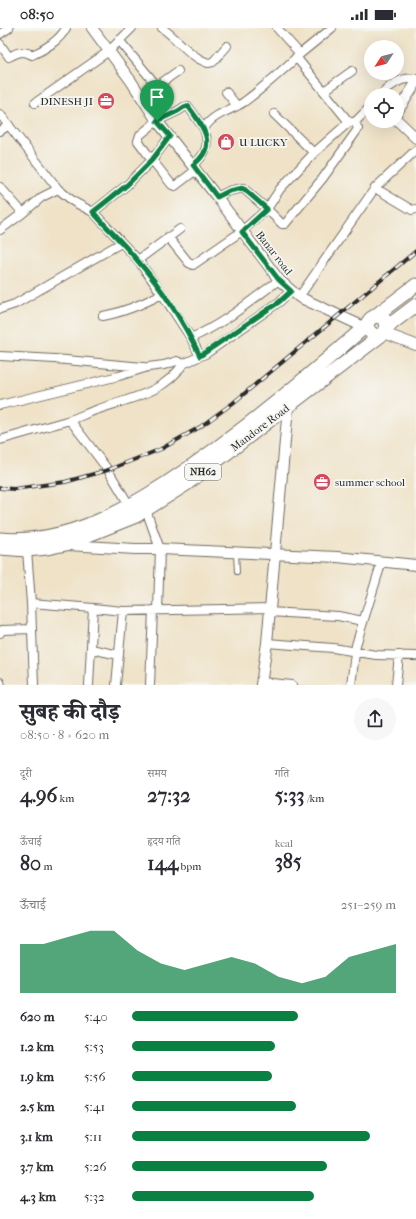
<!DOCTYPE html>
<html lang="hi">
<head>
<meta charset="utf-8">
<style>
  body { margin:0; font-family:"IM FELL French Canon","Noto Serif Devanagari",serif; background:#f7f7f7; color:#2b2b33; height:100vh; display:flex; flex-direction:column; font-size:15px; white-space:nowrap }
  * { box-sizing:border-box; margin:0 }
  p { font-size:13px; color:#7c7c81 }
  .icon { flex:none; width:22px; height:22px; fill:none; stroke:currentColor; stroke-width:2; stroke-linecap:round; stroke-linejoin:round }
  .map { position:relative; height:657px; overflow:hidden }
  .side { display:flex; flex-direction:column; background:#fff; flex:1 }
  .side>* { flex:none }
  .needle { width:26px; rotate:234deg }
  .tools { position:absolute; left:364px; top:12px; display:grid; gap:8px }
  .tools a { display:grid; place-items:center; width:40px; height:40px; border-radius:50%; background:#fff; box-shadow:0 4px 16px #0002; font-size:20px }
  .pin { position:absolute; display:grid; place-items:center; width:34px; height:34px; color:#fff; margin:-41px -17px; border-radius:50% 50% 50% 0; rotate:-45deg; box-shadow:0 0 4px #0007 }
  .pin .icon { rotate:45deg }
  .round { display:grid; place-items:center; flex:none; width:42px; height:42px; border-radius:21px; background:#f7f7f7 }
  .headline { display:flex; align-items:center; justify-content:space-between; height:68px; padding:0 20px }
  h1 { font-size:22px; font-weight:800; line-height:30px }
  .stats { display:grid; grid-template-columns:repeat(3,1fr); gap:6px; height:68px; padding:4px 20px }
  .stats div { display:grid; align-content:center }
  .stats b { font-size:20px; font-weight:800 }
  .stats small { font-size:11px; font-weight:400 }
  .stats p { font-size:11px }
  .chart { height:112px; padding:8px 20px }
  .chart p { display:flex; justify-content:space-between }
  .chart svg { width:100%; height:72px; margin-top:4px; fill:#0b8043; opacity:.7 }
  ul { padding:0 20px; list-style:none; font-size:13px }
  li { display:grid; grid-template-columns:64px 48px 1fr; align-items:center; height:30px }
  li i { height:10px; border-radius:5px; background:#0b8043 }
  .status { display:flex; justify-content:space-between; align-items:center; height:28px; padding:0 20px; background:#fff; direction:ltr }
  .status svg { height:11px; fill:currentColor }
  .map>svg:first-child { display:block }
  .lines { fill:none; stroke-linecap:round; stroke-linejoin:round }
  .service-casing { stroke:#706b62; stroke-width:6 }
  .minor-casing { stroke:#706b62; stroke-width:10 }
  .tertiary-casing { stroke:#706b62; stroke-width:12 }
  .trunk-casing { stroke:#706b62; stroke-width:15 }
  .service { stroke:#fff; stroke-width:4 }
  .minor { stroke:#fff; stroke-width:8 }
  .tertiary { stroke:#fff; stroke-width:10 }
  .trunk { stroke:#fff; stroke-width:13 }
  .rail-casing { stroke:#2b2b2b; stroke-width:4 }
  .rail { stroke:#f6f6f2; stroke-width:2.5; stroke-dasharray:8; stroke-linecap:butt }
  .route-casing { stroke:#fff; stroke-width:8 }
  .route { stroke:#0b8043; stroke-width:5 }
  .labels { text-anchor:middle; dominant-baseline:central; stroke-width:3.5; stroke-linejoin:round; paint-order:stroke }
  .shield { fill:#f6f6f2; stroke:#686867; stroke-width:1 }
  .shield-label { font-size:10px; font-weight:bold; fill:#2b2b2b }
  .poi-label { font-size:11px; fill:#2b2b2b; stroke:#f6f6f2; text-anchor:start }
  .street-label { font-size:11px; fill:#2b2b2b; stroke:#f6f6f2 }
</style>
</head>
<body>
<div class="status"><b>08:50</b><svg viewBox="0 0 49 12"><path d="M0 12V9h3v3zM5 12V6h3v6zM10 12V3h3v9zM15 12V0h3v12zM26 1h20v11H26zM47 4h2v5h-2z"/></svg></div>
<div class="map">
<svg width="416" height="657" viewBox="0 0 416 657">
  <rect width="100%" height="100%" fill="#f6f6f2"/>
  <filter id="ink" filterUnits="userSpaceOnUse"><feTurbulence type="fractalNoise" baseFrequency=".025" numOctaves="2"/><feDisplacementMap in="SourceGraphic" scale="8" xChannelSelector="R" yChannelSelector="G"/><feConvolveMatrix kernelMatrix="1 2 1 2 8 2 1 2 1" color-interpolation-filters="sRGB"/></filter>
  <filter id="wash" filterUnits="userSpaceOnUse"><feTurbulence type="fractalNoise" baseFrequency=".012" numOctaves="4" result="noise"/><feDisplacementMap in="SourceGraphic" scale="16" xChannelSelector="R" yChannelSelector="G"/><feGaussianBlur stdDeviation="0.9" result="paint"/><feColorMatrix in="noise" values="0 0 0 0 0 0 0 0 0 0 0 0 0 0 0 0 0 1.4 0 .05"/><feComposite in="paint" operator="in"/></filter>
  <g filter="url(#wash)">
    <rect width="100%" height="100%" fill="#efe2c7"/>
  </g>
  <g filter="url(#ink)">
    <g class="lines">
      <defs>
        <path id="service" d="M236,525L237,544"/>
        <path id="minor" d="M162,0C178,11 190,29 208,35L213,34L227,18
          M0,6L9,0
          M119,12L157,58L178,43
          M0,16L9,29C18,24 22,22 32,27C44,22 60,12 66,0
          M300,26L332,0
          M296,29L349,94H354
          M324,63L352,43
          M226,64L237,78
          M381,67C390,57 402,48 416,51
          M35,75L109,23L132,0
          M0,86L58,161L74,174L93,184
          M274,86L314,125
          M0,103L9,97
          M170,108L152,132L172,157L175,158L196,142
          M193,137C206,127 210,116 204,101C212,86 230,83 244,74C264,59 282,43 300,26L277,0
          M0,159L23,185L42,169L58,161
          M375,160L416,122
          M217,169L229,163L243,160L267,181L280,161L314,125L349,94
          M0,202L23,185
          M168,209L189,235L193,237L242,203L267,181L282,196H285L323,150L358,101L355,94L371,78
          M138,232L180,201
          M162,266L138,232L93,184L127,157L152,132L138,113L140,107L157,93L178,83L184,79L188,78L204,101
          M299,269L375,160L412,182L416,181
          M0,281L15,276L121,215
          M103,288C125,284 143,276 162,266L191,310
          M0,328L55,331L143,339
          M200,328L191,310C224,296 250,273 279,252
          M183,336L207,325L279,274L291,263
          M0,377L119,348L148,339L164,337L177,333L183,336C164,366 126,371 96,382C87,385 79,389 70,392
          M0,412L70,392L108,442L131,480
          M146,482L160,521L158,582
          M27,522L31,575L34,657
          M31,575L93,580
          M269,584L338,588L363,593
          M0,605L2,602L32,601
          M267,615L333,620L376,627L416,628
          M91,621L119,627
          M0,654L1,657
          M261,654L292,657
          M89,657L93,580L123,583
          M116,657L123,583L270,580
          M150,657L153,582
          M351,657L356,617L382,533
          M396,657L399,627"/>
        <path id="tertiary" d="M92,0L131,53L157,93L217,169L279,252L299,269L364,299
          M397,84L416,55
          M397,92L416,110
          M384,305L416,317
          M68,517L135,521H160L337,529L416,537
          M261,657L267,615L288,379"/>
        <path id="trunk" d="M375,288L416,257
          M387,299L416,277
          M0,511C77,518 148,469 207,427C263,387 315,342 367,297
          M0,520L27,522L47,520L66,516L136,488L185,457L384,305L387,299L385,292C379,287 372,287 368,294L367,300L372,306L379,308"/>
      </defs>
      <!-- service casing -->
      <use href="#service" class="service-casing"/>
      <!-- minor casing -->
      <use href="#minor" class="minor-casing"/>
      <!-- tertiary casing -->
      <use href="#tertiary" class="tertiary-casing"/>
      <!-- trunk casing -->
      <use href="#trunk" class="trunk-casing"/>
      <!-- service -->
      <use href="#service" class="service"/>
      <!-- minor -->
      <use href="#minor" class="minor"/>
      <!-- tertiary -->
      <use href="#tertiary" class="tertiary"/>
      <!-- trunk -->
      <use href="#trunk" class="trunk"/>
      <defs>
        <path id="rail" d="M0,460L14,461L65,454L108,442L161,421L200,399L233,375L416,223"/>
      </defs>
      <!-- rail casing -->
      <use href="#rail" class="rail-casing"/>
      <!-- rail -->
      <use href="#rail" class="rail"/>
    </g>
  </g>
  <g class="lines" filter="url(#ink)">
    <defs>
      <path id="route" d="M188,78C203,98 219,118 193,137L217,169L229,163L243,160L267,181L242,204L279,252L291,263L279,274L200,328C184,295 161,259 137,232C123,215 107,200 93,184L127,157L152,132L170,108L157,93L178,83L184,79Z"/>
    </defs>
    <!-- route casing -->
    <use href="#route" class="route-casing"/>
    <!-- route -->
    <use href="#route" class="route"/>
  </g>
  <!-- icons -->
  <defs>
    <symbol id="office-disc" viewBox="-11 -11 22 22"><circle r="9.5" fill="#d1495b" stroke="#f6f6f2"/><path d="M-6-3h4V-5.5h4V-3h4V5H-6ZM-1-4.5V-3h2v-1.5ZM-6 0V1H6V0Z" fill="#fff"/></symbol>
    <symbol id="shop-disc" viewBox="-11 -11 22 22"><circle r="9.5" fill="#d1495b" stroke="#f6f6f2"/><path d="M-5-2.5h2.3a2.7 3.5 0 0 1 5.4 0H5L5.5 6h-11ZM-1.5-2.5h3a1.5 2.3 0 0 0-3 0Z" fill="#fff"/></symbol>
  </defs>
  <g fill-rule="evenodd">
    <use href="#office-disc" x="96" y="63" width="20" height="20"/>
    <use href="#shop-disc" x="216" y="104" width="20" height="20"/>
    <use href="#office-disc" x="312" y="444" width="20" height="20"/>
  </g>
  <g class="labels">
    <!-- shield labels -->
    <rect class="shield" x="185" y="436" width="36" height="16" rx="3"/>
    <g class="shield-label">
      <text x="203" y="444">NH62</text>
    </g>
    <!-- poi labels -->
    <g class="poi-label">
      <text x="93" y="73" text-anchor="end">DINESH JI</text>
      <text x="239" y="114">U LUCKY</text>
      <text x="335" y="454">summer school</text>
    </g>
    <!-- street labels -->
    <g class="street-label">
      <text transform="translate(274 225) rotate(52)">Banar road</text>
      <text transform="translate(260 400) rotate(-37)">Mandore Road</text>
    </g>
  </g>
</svg>
<div class="tools">
<a><svg class="needle" viewBox="-14 -14 28 28"><path d="M0-13l5 13h-10z" fill="#e53935"/><path d="M0 13l5-13h-10z" fill="#7c7c81"/></svg></a>
<a><svg class="icon" aria-label="locate" viewBox="0 0 24 24"><circle cx="12" cy="12" r="6"/><path d="M12 2v4M12 18v4M2 12h4M18 12h4"/></svg></a>
</div>
<div class="pin" style="left:157px;top:93px;background:#1e9e55"><svg class="icon" aria-label="arrive" viewBox="0 0 24 24"><path d="M6 21V4h12l-3 4 3 4H6"/></svg></div>
</div>
<section class="side">
<div class="headline"><div><h1>सुबह की दौड़</h1><p>08:50 · 8 × 620 m</p></div><a class="round"><svg class="icon" aria-label="share" viewBox="0 0 24 24"><path d="M12 15V3M7 8l5-5 5 5M5 13v7h14v-7"/></svg></a></div>
<div class="stats">
<div><p>दूरी</p><b>4.96<small> km</small></b></div>
<div><p>समय</p><b>27:32</b></div>
<div><p>गति</p><b>5:33<small> /km</small></b></div>
</div>
<div class="stats">
<div><p>ऊँचाई</p><b>80<small> m</small></b></div>
<div><p>हृदय गति</p><b>144<small> bpm</small></b></div>
<div><p>kcal</p><b>385</b></div>
</div>
<div class="chart"><p><span>ऊँचाई</span>251–259 m</p>
<svg viewBox="0 0 160 44" preserveAspectRatio="none"><path d="M0 44V14L10 14L20 10L30 6L40 6L50 18L60 26L70 30L80 26L90 22L100 26L110 34L120 38L130 34L140 22L150 18L160 14V44z"/></svg>
</div>
<ul>
<li><b>620 m</b>5:40<i style="width:63%"></i></li>
<li><b>1.2 km</b>5:53<i style="width:54%"></i></li>
<li><b>1.9 km</b>5:56<i style="width:53%"></i></li>
<li><b>2.5 km</b>5:41<i style="width:62%"></i></li>
<li><b>3.1 km</b>5:11<i style="width:90%"></i></li>
<li><b>3.7 km</b>5:26<i style="width:74%"></i></li>
<li><b>4.3 km</b>5:32<i style="width:69%"></i></li>
</ul>
</section>
</body>
</html>
